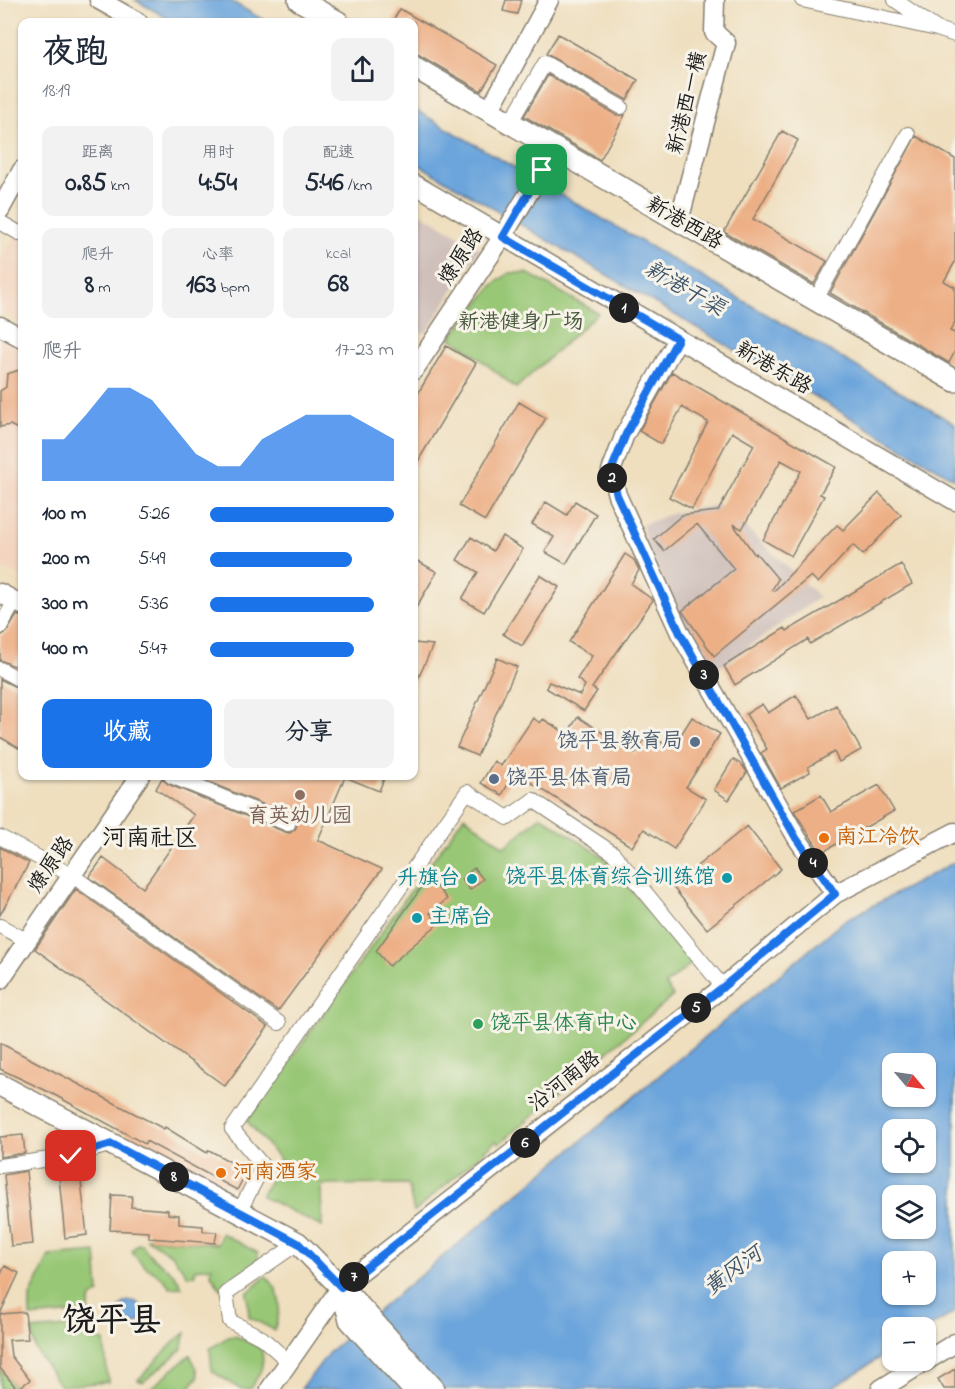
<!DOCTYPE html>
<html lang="zh">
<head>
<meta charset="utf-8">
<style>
  body { margin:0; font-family:"Indie Flower","LXGW WenKai TC",sans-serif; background:#f2f2f3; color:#1f2937; height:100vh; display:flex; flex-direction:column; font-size:22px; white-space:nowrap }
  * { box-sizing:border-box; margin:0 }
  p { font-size:20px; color:#747a83 }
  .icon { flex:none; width:33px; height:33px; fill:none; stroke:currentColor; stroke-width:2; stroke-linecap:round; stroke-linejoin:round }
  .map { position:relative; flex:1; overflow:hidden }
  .panel { position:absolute; left:18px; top:18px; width:400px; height:762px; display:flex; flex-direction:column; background:#fff; border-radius:12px; box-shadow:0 2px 4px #0004 }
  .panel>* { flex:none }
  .needle { width:39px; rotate:119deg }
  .controls { position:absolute; left:882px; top:1053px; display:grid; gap:12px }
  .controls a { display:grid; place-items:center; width:54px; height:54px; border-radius:12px; background:#fff; box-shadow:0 2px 4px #0004; font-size:30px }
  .pin { position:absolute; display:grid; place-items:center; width:51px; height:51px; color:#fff; margin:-26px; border-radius:12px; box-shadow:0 3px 9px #0006 }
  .km { position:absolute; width:30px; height:30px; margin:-15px; border-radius:50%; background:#222; color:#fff; font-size:16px; line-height:30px; text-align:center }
  .round { display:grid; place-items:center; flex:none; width:63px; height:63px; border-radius:12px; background:#f2f2f3 }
  .headline { display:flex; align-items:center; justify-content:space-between; height:102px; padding:0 24px }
  h1 { font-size:33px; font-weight:800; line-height:45px }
  .stats { display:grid; grid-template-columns:repeat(3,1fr); gap:9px; height:102px; padding:6px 24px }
  .stats div { display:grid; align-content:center; border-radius:12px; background:#f2f2f3; text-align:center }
  .stats b { font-size:26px; font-weight:800 }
  .stats small { font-size:16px; font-weight:400 }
  .stats p { font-size:16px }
  .chart { height:168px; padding:12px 24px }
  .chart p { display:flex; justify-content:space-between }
  .chart svg { width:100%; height:108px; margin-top:6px; fill:#1a73e8; opacity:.7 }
  .cta { display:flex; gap:12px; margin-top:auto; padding:12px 24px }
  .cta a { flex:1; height:69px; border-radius:12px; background:#1a73e8; color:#fff; font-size:24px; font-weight:800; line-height:69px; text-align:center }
  .cta a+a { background:#f2f2f3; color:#1f2937 }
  ul { padding:0 24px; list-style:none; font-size:20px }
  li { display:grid; grid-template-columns:96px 72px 1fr; align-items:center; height:45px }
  li i { height:15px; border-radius:8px; background:#1a73e8 }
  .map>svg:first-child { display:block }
  .built { fill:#f3d4bf }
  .industrial { fill:#cfc0bb }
  .green { fill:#98c776; stroke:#5a7249; stroke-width:1.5 }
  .water { fill:#6ca5dc; stroke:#44607c; stroke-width:1.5; fill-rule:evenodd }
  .building { fill:#edaf85 }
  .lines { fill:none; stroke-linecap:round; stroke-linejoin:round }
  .street-casing { stroke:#867e6e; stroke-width:16 }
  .secondary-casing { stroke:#867e6e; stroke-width:21 }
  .primary-casing { stroke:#867e6e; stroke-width:24 }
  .street { stroke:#fff; stroke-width:14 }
  .secondary { stroke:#fff; stroke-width:18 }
  .primary { stroke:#fff; stroke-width:21 }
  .route-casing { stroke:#fff; stroke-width:12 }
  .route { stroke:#1a73e8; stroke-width:8 }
  .service-dot { fill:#5c6f8a; stroke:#f7f3e8; stroke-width:2 }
  .education-dot { fill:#8d6e63; stroke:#f7f3e8; stroke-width:2 }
  .food-dot { fill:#e8710a; stroke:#f7f3e8; stroke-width:2 }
  .culture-dot { fill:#0f9aa8; stroke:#f7f3e8; stroke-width:2 }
  .leisure-dot { fill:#2e9e5b; stroke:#f7f3e8; stroke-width:2 }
  .labels { text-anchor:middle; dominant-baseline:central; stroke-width:6; stroke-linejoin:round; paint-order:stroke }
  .street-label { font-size:21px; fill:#1c1c1c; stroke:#f7f3e8 }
  .park-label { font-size:21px; fill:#47583c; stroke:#f7f3e8 }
  .service-label { font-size:21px; fill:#4e5e75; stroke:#f7f3e8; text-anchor:end }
  .education-label { font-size:21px; fill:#785e54; stroke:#f7f3e8 }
  .food-label { font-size:21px; fill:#c56008; stroke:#f7f3e8; text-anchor:start }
  .culture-label { font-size:21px; fill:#0d838f; stroke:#f7f3e8; text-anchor:end }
  .leisure-label { font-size:21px; fill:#27864d; stroke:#f7f3e8; text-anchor:start }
  .water-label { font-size:22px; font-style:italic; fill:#3c5369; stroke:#f7f3e8 }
  .quarter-label { font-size:24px; fill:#1c1c1c; stroke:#f7f3e8 }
  .town-label { font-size:33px; font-weight:bold; fill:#1c1c1c; stroke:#f7f3e8 }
</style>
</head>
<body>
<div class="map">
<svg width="955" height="1389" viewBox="0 0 955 1389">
  <rect width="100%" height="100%" fill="#f7f3e8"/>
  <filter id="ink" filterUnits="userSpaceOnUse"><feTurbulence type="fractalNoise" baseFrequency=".0167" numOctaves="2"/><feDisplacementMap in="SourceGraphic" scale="12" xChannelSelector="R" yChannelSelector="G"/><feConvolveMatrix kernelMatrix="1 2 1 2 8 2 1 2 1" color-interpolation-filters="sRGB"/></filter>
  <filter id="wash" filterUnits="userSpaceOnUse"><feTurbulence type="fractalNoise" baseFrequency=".008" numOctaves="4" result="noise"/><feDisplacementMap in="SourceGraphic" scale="24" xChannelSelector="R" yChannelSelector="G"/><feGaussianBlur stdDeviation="1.35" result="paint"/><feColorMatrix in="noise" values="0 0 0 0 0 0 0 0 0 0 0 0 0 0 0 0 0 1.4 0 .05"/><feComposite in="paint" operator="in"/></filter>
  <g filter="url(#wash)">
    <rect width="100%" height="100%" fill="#efdfbf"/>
    <!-- built -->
    <path class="built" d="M22,225V322L0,309V262Z
      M0,337L22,349V577L0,568Z"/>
    <!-- industrial -->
    <path class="industrial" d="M414,209L480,248L426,333L414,330Z
      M717,505L728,511L819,597L712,673L689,634L648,547L642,525L673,513Z"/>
    <!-- green -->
    <path class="green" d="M509,273H527L598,313L516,388L465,347L450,338L493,285Z
      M464,816L504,847L541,816L605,858L692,963L665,985L673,996L499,1144L496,1141L414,1212L408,1184L321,1185L322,1227L261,1196L281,1161L247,1121Z
      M221,1233L258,1253V1265L220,1289L211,1274L212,1267L195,1269V1275L188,1276L172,1255L146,1238L218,1244Z
      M138,1244H142C152,1263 174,1267 182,1287L170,1288C162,1272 140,1269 132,1251Z
      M96,1252L99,1293L91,1298L88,1312L30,1317V1297L49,1256Z
      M266,1276C283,1292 282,1309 274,1330L249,1317L247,1293Z
      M90,1325L95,1338L104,1341L108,1382L60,1386L35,1349L32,1330Z
      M186,1333L181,1350L143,1382L138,1380L177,1339Z
      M235,1336L261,1348C266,1365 260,1374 250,1389H240L212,1371L210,1349L228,1337Z
      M190,1355L197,1369L198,1377L188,1389H150Z
      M0,1368L17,1389H0Z"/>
    <!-- water -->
    <path class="water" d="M135,0H229L267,22H174Z
      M414,109L955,424V479L414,162Z
      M955,862V1312L926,1330V1328H892V1350L831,1389H301L330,1351L844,921ZM892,1064H926V1096H892ZM892,1130H926V1162H892ZM892,1196H926V1228H892ZM892,1262H926V1294H892Z
      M119 1313a12 12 0 1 1 24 0a12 12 0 1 1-24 0Z"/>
    <g id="blocks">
      <!-- building -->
      <path class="building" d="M506,0H521L517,14L503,11Z
        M400,9L497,65L481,91L414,52V22H392Z
        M558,34L638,80L627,100L546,54Z
        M548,75L616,115H625L600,160L524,116Z
        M782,131L798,140L753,219L827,261L814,284L724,232Z
        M916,136L955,159V262L944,281L955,287V322L950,331L955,333V351L949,363L830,293Z
        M446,346L476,363L414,468V400Z
        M22,369V431L10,425L0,427V391L6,387L7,374Z
        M672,372L836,467L820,494L824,496L791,556L763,540L801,471L781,460L742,529L733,524L755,555L756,553L778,579L772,590L774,591L837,525L843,530L879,493L901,515L863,555L853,545L818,583L811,576L714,656L682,611L734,569L697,524L664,551L654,539L682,515L718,511L754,445L732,432L692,509L669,497L708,422L682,407L661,444L639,431Z
        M519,402L546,418L485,521L459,506Z
        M575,501L596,514L566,564L545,552L554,537L532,524L546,502L567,515Z
        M502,536L523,549L484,612L462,599L478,572L457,560L471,537L493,551Z
        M625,554L634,560L639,570L631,584L653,600L592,688L597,691L584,711L546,688L549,682L580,695L585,685L577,679L592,656L569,642Z
        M414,559L437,572L414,611Z
        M901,564L912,584L810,644L808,639L735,685L724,666L785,628L787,631Z
        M540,575L559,587L522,646L503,634Z
        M17,615L22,617V651L14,666L0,660V636L7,632Z
        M414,643L433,645L414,688Z
        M497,658L517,667L477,756L457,747Z
        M0,679L22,690V750L0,737Z
        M796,695L811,719L836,705L861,750L839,762L834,752L808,767L810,772L781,788L761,753L767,749L746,714L762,704L768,713Z
        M578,717L635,754L648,734L672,749L692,717L720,734L686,787L706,799L674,849L644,829L632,847L518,774L516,777L513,775L502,795L481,783L494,761L501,766L533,718L540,723L543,719L567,734Z
        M733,759L742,765L747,772L729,800L714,790Z
        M194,776H385L379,791L345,777L318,840L382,869L278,1011L89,877L103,858L143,888L194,815L156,789L162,778L168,784L285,832L290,833L296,828L297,822L291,816Z
        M879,785L894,811L821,853L794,811L821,795L831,812Z
        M747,826L781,869L707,929L672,886Z
        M0,847L29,863L0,915Z
        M474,868L483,879L470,890L461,879Z
        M429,877L447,899L430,913L439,923L389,966L376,951Z
        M76,889L268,1027L225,1086L35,949Z
        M0,1043L164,1129L165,1127L207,1153L209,1150L247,1171L237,1190L146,1141L145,1144L49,1092L0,1069Z
        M23,1135L25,1153L0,1157V1137Z
        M79,1163L87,1235L65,1238L58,1167Z
        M26,1171L33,1244L11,1246L4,1175Z
        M112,1195L132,1196L131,1207L168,1210V1214L179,1215V1224L203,1226V1231L217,1232L215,1243L149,1238V1232L110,1230Z
        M5,1266L19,1273L0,1314V1276Z
        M25,1312L28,1339L9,1340L11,1356L30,1380L17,1389L0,1368V1314Z
        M955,1369V1389H944L938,1379Z"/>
    </g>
  </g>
  <g filter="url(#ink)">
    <use href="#blocks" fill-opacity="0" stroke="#867e6e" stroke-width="1.5"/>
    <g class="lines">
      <defs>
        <path id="street" d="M802,0L937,29L895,0
          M937,29L955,35
          M510,123L545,63L621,107
          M0,222L19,233
          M815,301L908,134
          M0,627L15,601
          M0,669L22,681
          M171,776L288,824
          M0,837L73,876L279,1023
          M0,926L26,940
          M0,1166L71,1156L112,1144
          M239,1212L263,1166L232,1129L467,792L508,818L533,800L613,853L723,987
          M289,1362L262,1338L230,1321L226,1293L298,1243"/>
        <path id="secondary" d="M99,0L138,22
          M489,111L549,0
          M414,184L955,501
          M0,210L22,170
          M679,221L726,43L714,32L715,0
          M0,326L22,338
          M678,339L625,434L611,471L617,495L680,633L797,838L835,894
          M414,370L503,236L555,149
          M0,593L22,605
          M0,980L140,776
          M270,1389L341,1287L723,987L835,894L955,832
          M881,1389L955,1343"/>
        <path id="primary" d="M299,0L338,22
          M414,67L955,381
          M0,1085L298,1243L362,1309L434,1389
          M342,1291L350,1320L413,1389"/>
      </defs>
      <!-- street casing -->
      <use href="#street" class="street-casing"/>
      <!-- secondary casing -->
      <use href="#secondary" class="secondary-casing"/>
      <!-- primary casing -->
      <use href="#primary" class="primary-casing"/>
      <!-- street -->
      <use href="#street" class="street"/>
      <!-- secondary -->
      <use href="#secondary" class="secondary"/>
      <!-- primary -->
      <use href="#primary" class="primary"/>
    </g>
  </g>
  <g class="lines" filter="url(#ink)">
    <defs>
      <path id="route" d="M71,1156L112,1144L298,1243L341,1287L723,987L835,894L796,838L680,633L617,495L611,471L626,434L678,339L503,237L542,170"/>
    </defs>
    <!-- route casing -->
    <use href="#route" class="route-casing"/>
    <!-- route -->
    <use href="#route" class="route"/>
  </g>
  <!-- markers -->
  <g class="service-dot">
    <circle cx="695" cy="742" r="6"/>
    <circle cx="494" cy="779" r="6"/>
  </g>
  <circle class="education-dot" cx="300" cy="795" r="6"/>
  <g class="food-dot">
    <circle cx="824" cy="838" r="6"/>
    <circle cx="221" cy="1173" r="6"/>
  </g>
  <g class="culture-dot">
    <circle cx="727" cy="878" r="6"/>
    <circle cx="472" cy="879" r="6"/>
    <circle cx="417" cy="918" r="6"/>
  </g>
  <circle class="leisure-dot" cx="478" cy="1024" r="6"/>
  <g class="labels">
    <!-- street labels -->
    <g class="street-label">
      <text transform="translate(688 103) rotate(-76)">新港西一横</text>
      <text transform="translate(684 224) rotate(30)">新港西路</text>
      <text transform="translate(462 257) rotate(-57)">燎原路</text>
      <text transform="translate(773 369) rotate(30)">新港东路</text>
      <text transform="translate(52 865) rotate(-55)">燎原路</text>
      <text transform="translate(565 1082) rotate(-38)">沿河南路</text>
    </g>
    <!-- park labels -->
    <g class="park-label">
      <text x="521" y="323">新港健身广场</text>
    </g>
    <!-- service labels -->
    <g class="service-label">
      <text x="683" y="742">饶平县教育局</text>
      <text x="506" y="779" text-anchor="start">饶平县体育局</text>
    </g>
    <!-- education labels -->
    <g class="education-label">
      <text x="300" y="817">育英幼儿园</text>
    </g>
    <!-- food labels -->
    <g class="food-label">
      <text x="836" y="838">南江冷饮</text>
      <text x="233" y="1173">河南酒家</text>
    </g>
    <!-- culture labels -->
    <g class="culture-label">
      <text x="715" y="878">饶平县体育综合训练馆</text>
      <text x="460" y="879">升旗台</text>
      <text x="429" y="918" text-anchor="start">主席台</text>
    </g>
    <!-- leisure labels -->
    <g class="leisure-label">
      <text x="490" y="1024">饶平县体育中心</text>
    </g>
    <!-- water labels -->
    <g class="water-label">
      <text transform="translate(684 290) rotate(30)">新港干渠</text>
      <text transform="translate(734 1272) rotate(-36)">黄冈河</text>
    </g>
    <!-- quarter labels -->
    <g class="quarter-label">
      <text x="150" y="839">河南社区</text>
    </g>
    <!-- town labels -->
    <g class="town-label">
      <text x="112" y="1322">饶平县</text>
    </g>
  </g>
</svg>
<div class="controls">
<a><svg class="needle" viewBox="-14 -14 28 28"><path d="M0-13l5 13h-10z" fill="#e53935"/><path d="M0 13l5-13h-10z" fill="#747a83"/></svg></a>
<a><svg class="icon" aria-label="locate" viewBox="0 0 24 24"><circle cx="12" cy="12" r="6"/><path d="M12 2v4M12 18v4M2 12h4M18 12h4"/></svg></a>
<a><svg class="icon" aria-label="layers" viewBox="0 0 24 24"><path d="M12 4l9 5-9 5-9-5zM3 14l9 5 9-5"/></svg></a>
<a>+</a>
<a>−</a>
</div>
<div class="pin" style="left:542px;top:170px;background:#1e9e55"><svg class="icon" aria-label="arrive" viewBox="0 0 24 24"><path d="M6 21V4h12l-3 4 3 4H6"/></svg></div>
<div class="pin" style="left:71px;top:1156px;background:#d93025"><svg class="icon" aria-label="check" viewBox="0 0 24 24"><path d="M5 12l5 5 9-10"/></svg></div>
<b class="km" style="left:624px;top:308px">1</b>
<b class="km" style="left:612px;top:478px">2</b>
<b class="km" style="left:704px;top:675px">3</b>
<b class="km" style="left:813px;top:863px">4</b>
<b class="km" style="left:696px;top:1008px">5</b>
<b class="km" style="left:525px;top:1143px">6</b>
<b class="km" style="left:354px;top:1277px">7</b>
<b class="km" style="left:174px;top:1177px">8</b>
<section class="panel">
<div class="headline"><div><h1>夜跑</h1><p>18:19</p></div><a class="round"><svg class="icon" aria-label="share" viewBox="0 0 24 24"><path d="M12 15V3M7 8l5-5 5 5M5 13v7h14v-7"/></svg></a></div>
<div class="stats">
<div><p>距离</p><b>0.85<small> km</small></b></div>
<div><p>用时</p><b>4:54</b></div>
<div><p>配速</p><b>5:46<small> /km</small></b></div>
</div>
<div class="stats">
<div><p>爬升</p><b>8<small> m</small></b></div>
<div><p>心率</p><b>163<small> bpm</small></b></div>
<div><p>kcal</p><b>68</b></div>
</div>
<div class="chart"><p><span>爬升</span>17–23 m</p>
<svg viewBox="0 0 160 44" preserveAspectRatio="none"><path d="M0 44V27L10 27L20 17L30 6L40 6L50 11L60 22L70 33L80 38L90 38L100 27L110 22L120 17L130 17L140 17L150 22L160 27V44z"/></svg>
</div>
<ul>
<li><b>100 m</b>5:26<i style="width:100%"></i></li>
<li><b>200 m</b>5:49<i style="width:77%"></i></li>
<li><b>300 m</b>5:36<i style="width:89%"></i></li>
<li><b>400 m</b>5:47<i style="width:78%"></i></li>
</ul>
<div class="cta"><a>收藏</a><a>分享</a></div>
</section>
</div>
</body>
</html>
